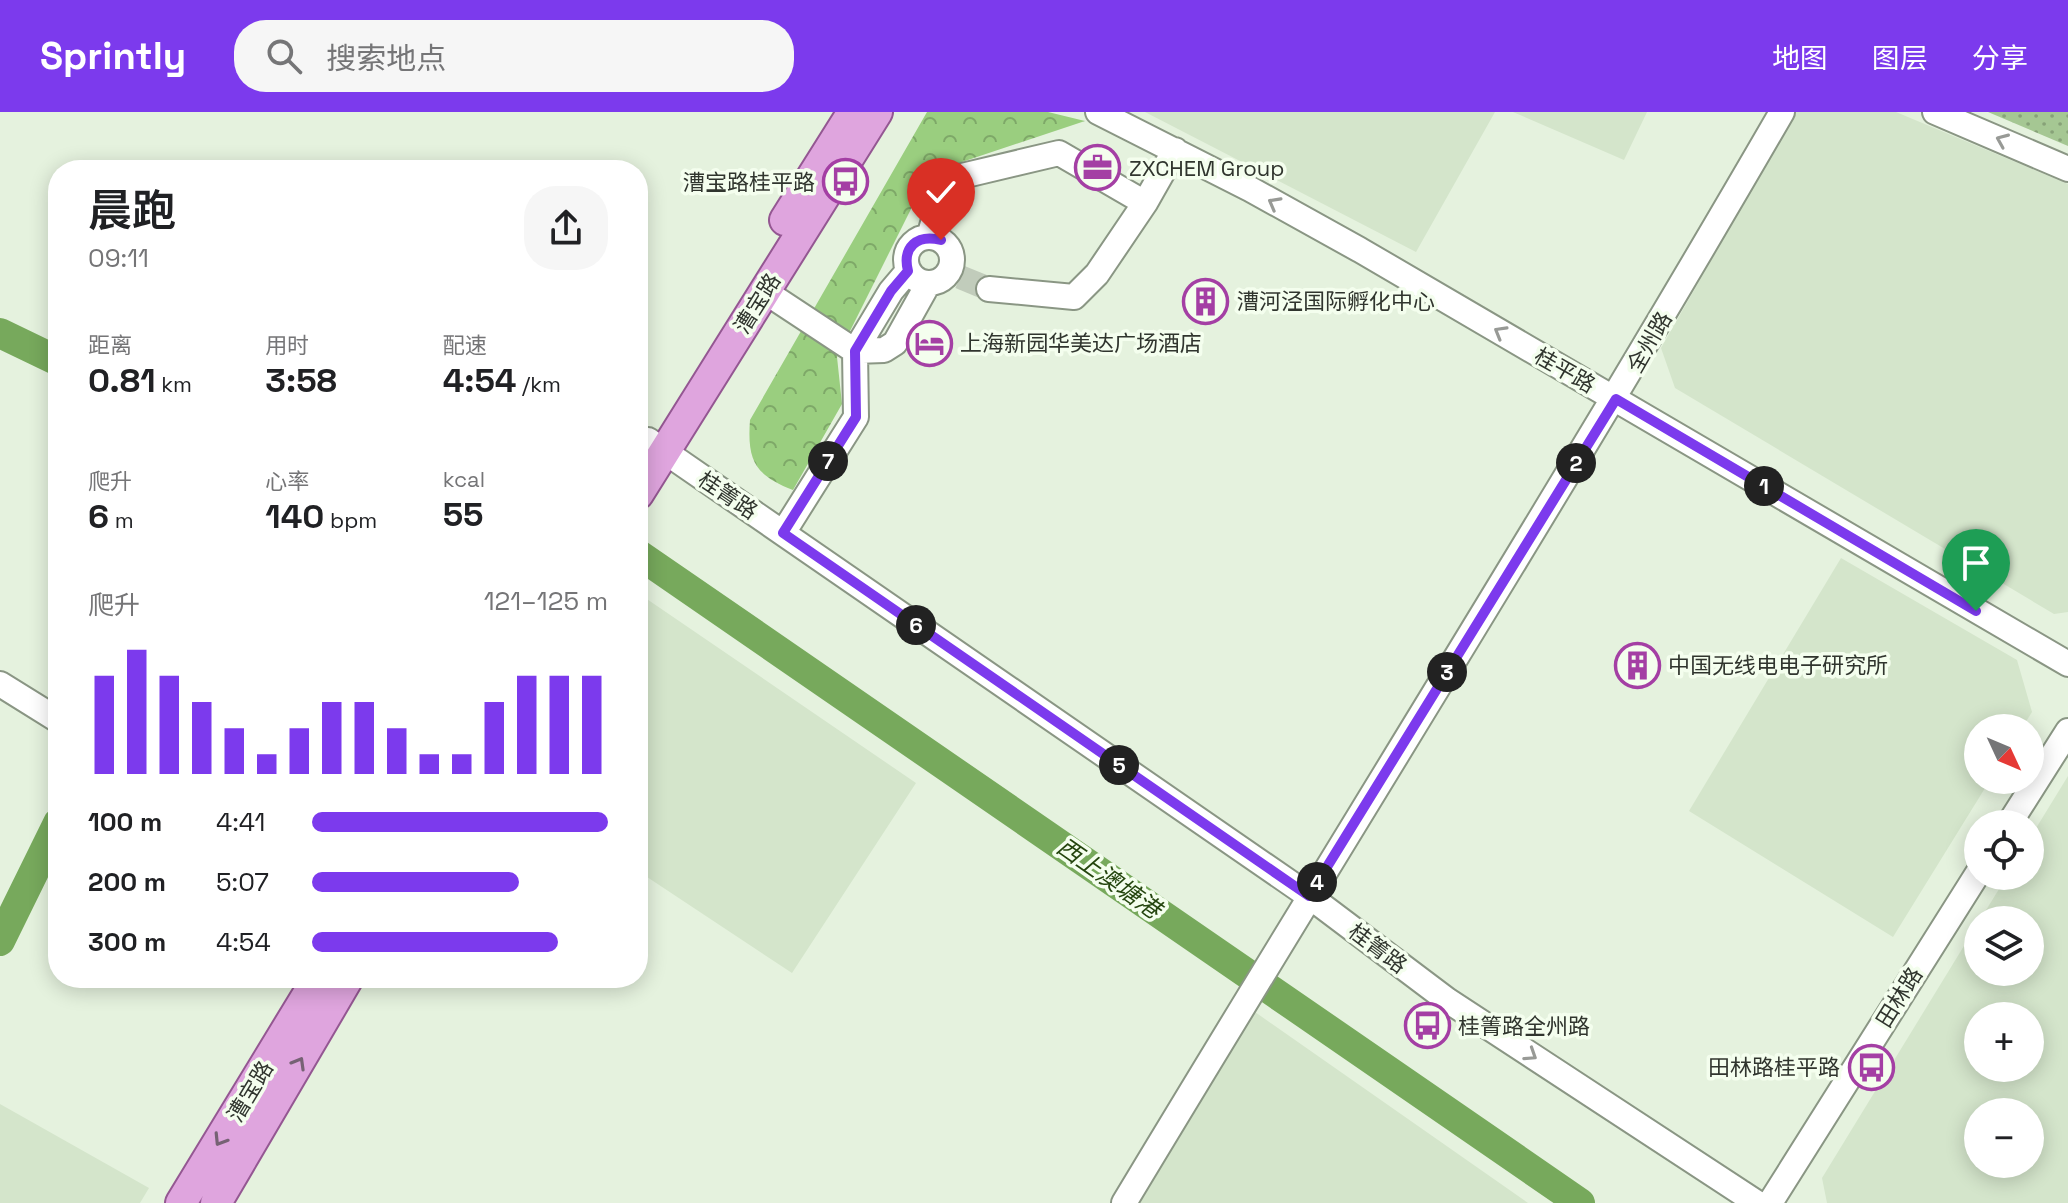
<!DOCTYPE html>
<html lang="zh">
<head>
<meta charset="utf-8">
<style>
  body { margin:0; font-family:"Space Grotesk","Noto Sans SC",sans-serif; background:#f6f6f6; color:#202124; height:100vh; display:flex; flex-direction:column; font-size:30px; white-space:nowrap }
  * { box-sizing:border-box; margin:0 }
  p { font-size:26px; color:#757577 }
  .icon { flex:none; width:44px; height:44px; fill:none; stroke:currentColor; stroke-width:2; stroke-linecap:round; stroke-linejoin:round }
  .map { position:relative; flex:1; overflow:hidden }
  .details { position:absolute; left:48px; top:48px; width:600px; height:828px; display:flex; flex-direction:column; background:#fff; border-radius:32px; box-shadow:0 4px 20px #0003 }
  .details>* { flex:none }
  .needle { width:52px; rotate:134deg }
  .buttons { position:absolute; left:1964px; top:602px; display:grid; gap:16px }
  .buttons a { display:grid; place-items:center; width:80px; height:80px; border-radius:50%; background:#fff; box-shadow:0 4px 20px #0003; font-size:40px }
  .pin { position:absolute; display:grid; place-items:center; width:68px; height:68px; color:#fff; margin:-82px -34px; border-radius:50% 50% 50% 0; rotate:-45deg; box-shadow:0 0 8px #0007 }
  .pin .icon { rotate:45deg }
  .km { position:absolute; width:40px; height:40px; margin:-20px; border-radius:50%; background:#222; color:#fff; font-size:22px; line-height:40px; text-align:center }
  .round { display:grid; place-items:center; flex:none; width:84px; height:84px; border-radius:32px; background:#f6f6f6 }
  .overview { display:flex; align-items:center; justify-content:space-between; height:136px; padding:0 40px }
  h1 { font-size:44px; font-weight:600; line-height:60px }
  .metrics { display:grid; grid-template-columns:repeat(3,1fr); gap:12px; height:136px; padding:8px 40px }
  .metrics div { display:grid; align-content:center }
  .metrics b { font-size:34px; font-weight:600 }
  .metrics small { font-size:22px; font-weight:400 }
  .metrics p { font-size:22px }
  .chart { height:224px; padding:16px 40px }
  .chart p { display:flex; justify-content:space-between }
  .chart svg { width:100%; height:144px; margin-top:8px; stroke:#7c3aed; stroke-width:6 }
  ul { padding:0 40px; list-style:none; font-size:26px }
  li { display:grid; grid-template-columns:128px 96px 1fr; align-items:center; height:60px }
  li i { height:20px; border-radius:10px; background:#7c3aed }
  header { display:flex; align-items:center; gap:48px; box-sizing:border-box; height:112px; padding:0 40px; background:#7c3aed; color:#fff }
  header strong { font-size:38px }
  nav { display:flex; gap:44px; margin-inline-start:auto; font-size:28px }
  .search { width:560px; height:72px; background:#f6f6f6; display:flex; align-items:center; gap:20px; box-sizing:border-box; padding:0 28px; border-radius:32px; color:#757577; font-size:30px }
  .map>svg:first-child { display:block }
  .built { fill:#d4e5cb; fill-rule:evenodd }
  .forest { fill:url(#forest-crowns) }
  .park { fill:url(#park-dots) }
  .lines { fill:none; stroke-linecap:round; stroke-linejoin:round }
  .river { stroke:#77a95c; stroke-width:30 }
  .minor-tunnel { stroke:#c1ccbb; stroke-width:24; stroke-dasharray:24 12; stroke-linecap:butt }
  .minor-casing { stroke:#8a9684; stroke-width:28 }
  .major-casing { stroke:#945792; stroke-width:34 }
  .minor { stroke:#fff; stroke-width:24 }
  .major { stroke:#dfa5de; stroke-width:30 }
  .oneway { stroke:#989a96 }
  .oneway2 { stroke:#766274 }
  .route-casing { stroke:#fff; stroke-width:16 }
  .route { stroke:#7c3aed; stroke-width:10 }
  .labels { text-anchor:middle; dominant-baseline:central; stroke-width:7; stroke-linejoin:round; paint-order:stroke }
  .poi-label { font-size:22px; fill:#30352e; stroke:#f4feee; text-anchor:start }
  .street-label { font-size:22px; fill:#30352e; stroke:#f4feee }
  .water-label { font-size:24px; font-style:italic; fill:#25460f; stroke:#f4feee }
</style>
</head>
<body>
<header>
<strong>Sprintly</strong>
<div class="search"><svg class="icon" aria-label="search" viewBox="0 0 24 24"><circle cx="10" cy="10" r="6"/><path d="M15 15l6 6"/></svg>搜索地点</div>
<nav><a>地图</a><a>图层</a><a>分享</a></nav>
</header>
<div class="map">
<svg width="2068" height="1091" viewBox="0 0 2068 1091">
  <defs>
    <pattern id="forest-crowns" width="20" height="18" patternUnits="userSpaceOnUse" patternTransform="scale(2)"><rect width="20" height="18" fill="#9ace7f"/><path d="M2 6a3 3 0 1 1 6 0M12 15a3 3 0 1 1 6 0" fill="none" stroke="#7ea868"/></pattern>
    <pattern id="park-dots" width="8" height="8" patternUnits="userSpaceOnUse" patternTransform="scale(2)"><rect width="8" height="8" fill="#a5c793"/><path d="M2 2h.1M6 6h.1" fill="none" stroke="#87a278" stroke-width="1.8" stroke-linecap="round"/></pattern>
  </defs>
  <rect width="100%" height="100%" fill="#e5f2de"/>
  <!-- built -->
  <path class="built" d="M1145,0H1495L1416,140Z
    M1513,0H1647L1624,48Z
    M1796,0H1896L2068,72V500L2054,502L1675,276L1661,236Z
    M1841,446L2017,548L2032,600L2022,616H1978V668H1990L1893,825L1689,699Z
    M638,481L916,671L792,861L638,759Z
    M2068,664V1091H1827L1822,1066L1978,811V860H2030V808H1980L2007,764H2030V726ZM2030,904V956H1978V904ZM2030,1000V1052H1978V1000Z
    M1255,900L1528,1091H1140Z
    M0,992L149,1076L140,1091H0Z"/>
  <!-- forest -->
  <path class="forest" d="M927,0H1048L1085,9L929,61L837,245L842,292L793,378C755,363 747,349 750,308Z"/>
  <!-- park -->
  <path class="park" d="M1988,0H2068V34Z"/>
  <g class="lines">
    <!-- river -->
    <path class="river" d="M0,221L58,249
      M638,442L1580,1091
      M0,829L58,711"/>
    <!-- minor-tunnel -->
    <path class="minor-tunnel" d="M960,165L989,177"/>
    <defs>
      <path id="minor" d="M1098,0L1250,77L1360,138L2068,552
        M1935,0L2068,57
        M1145,91L1175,38
        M929,125L937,97L962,64L1059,41L1145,91L1097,162L1074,185L989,177
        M906 148a23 23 0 1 1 46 0a23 23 0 1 1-46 0Z
        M764,179L855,239L856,305L783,421
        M855,239L884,238L895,231L928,172
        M855,239L891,179L908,159
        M648,328L1309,784L1447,888L1757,1091
        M0,572L58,608
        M2009,712L2068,619
        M1124,1091C1343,727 1569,368 1782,0
        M1770,1091L1978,761"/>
      <path id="major" d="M785,108L853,0
        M638,382L877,0
        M181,1091L318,866
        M216,1091L348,866"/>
    </defs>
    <!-- minor casing -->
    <use href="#minor" class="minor-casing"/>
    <!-- major casing -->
    <use href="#major" class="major-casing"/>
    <!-- minor -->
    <use href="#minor" class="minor"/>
    <!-- major -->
    <use href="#major" class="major"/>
  </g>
  <!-- one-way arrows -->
  <defs><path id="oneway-chevron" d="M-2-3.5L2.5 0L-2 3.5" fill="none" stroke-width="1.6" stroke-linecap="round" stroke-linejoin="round" transform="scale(2)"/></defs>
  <g class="oneway">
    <use href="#oneway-chevron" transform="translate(2002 28) rotate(-157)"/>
    <use href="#oneway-chevron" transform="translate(1274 91) rotate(-151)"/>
    <use href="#oneway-chevron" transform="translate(1500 220) rotate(-150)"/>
    <use href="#oneway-chevron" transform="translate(1531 943) rotate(33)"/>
  </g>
  <g class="oneway2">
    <use href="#oneway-chevron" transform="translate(299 951) rotate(-60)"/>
    <use href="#oneway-chevron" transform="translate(220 1028) rotate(122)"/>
  </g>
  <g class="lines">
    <defs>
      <path id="route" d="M941,128C917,122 902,135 908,159L891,179L855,239L856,305L783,421L1309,784L1616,287L1976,499"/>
    </defs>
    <!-- route casing -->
    <use href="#route" class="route-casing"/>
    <!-- route -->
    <use href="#route" class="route"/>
  </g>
  <!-- icons -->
  <defs>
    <symbol id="office-ring" viewBox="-11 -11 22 22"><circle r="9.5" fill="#f4feee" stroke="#a43fa4" stroke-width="1.5"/><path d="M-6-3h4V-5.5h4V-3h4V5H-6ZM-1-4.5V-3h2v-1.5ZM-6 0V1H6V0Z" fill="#a43fa4"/></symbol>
    <symbol id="bus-ring" viewBox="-11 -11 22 22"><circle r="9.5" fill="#f4feee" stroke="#a43fa4" stroke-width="1.5"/><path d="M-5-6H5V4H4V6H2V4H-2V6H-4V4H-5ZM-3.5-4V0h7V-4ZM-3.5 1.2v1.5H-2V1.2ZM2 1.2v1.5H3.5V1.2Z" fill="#a43fa4"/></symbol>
    <symbol id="building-ring" viewBox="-11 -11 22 22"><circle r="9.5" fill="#f4feee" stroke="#a43fa4" stroke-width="1.5"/><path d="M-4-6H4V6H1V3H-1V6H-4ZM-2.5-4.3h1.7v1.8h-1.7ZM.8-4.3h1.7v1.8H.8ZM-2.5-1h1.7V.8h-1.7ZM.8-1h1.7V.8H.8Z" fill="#a43fa4"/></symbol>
    <symbol id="hotel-ring" viewBox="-11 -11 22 22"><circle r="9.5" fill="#f4feee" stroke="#a43fa4" stroke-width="1.5"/><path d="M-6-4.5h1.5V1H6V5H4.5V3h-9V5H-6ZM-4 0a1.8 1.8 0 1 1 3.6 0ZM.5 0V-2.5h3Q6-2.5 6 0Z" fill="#a43fa4"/></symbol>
  </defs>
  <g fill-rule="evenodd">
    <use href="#office-ring" x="1072" y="30" width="51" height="51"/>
    <use href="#bus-ring" x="820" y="44" width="51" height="51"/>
    <use href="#building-ring" x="1180" y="164" width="51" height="51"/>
    <use href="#hotel-ring" x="904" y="206" width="51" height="51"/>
    <use href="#building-ring" x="1612" y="528" width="51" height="51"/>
    <use href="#bus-ring" x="1402" y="888" width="51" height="51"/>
    <use href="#bus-ring" x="1846" y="930" width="51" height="51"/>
  </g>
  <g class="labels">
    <!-- poi labels -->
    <g class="poi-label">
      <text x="1129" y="56">ZXCHEM Group</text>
      <text x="815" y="70" text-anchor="end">漕宝路桂平路</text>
      <text x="1237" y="189">漕河泾国际孵化中心</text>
      <text x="960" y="231">上海新园华美达广场酒店</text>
      <text x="1668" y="553">中国无线电电子研究所</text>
      <text x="1458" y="914">桂箐路全州路</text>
      <text x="1840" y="955" text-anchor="end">田林路桂平路</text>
    </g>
    <!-- street labels -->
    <g class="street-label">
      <text transform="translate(757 191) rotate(-58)">漕宝路</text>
      <text transform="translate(1649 230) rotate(-60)">全州路</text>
      <text transform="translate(1565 258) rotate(30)">桂平路</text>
      <text transform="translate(728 383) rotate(34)">桂箐路</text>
      <text transform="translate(1378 836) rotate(37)">桂箐路</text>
      <text transform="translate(1899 885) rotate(-58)">田林路</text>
      <text transform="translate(250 979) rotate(-59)">漕宝路</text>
    </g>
    <!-- water labels -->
    <g class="water-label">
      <text transform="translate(1109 766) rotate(35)">西上澳塘港</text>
    </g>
  </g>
</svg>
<div class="buttons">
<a><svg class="needle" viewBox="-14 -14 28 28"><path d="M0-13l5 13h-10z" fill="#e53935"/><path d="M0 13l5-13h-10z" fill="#757577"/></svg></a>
<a><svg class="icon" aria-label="locate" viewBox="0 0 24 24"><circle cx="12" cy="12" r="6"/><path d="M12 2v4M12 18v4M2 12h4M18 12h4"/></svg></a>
<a><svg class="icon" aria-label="layers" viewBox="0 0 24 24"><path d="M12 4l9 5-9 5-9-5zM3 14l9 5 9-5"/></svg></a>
<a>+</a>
<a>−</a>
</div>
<div class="pin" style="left:1976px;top:499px;background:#1e9e55"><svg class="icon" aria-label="arrive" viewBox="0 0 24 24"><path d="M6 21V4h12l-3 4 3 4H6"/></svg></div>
<div class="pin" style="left:941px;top:128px;background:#d93025"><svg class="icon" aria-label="check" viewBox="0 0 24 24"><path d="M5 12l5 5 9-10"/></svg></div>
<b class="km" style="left:1764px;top:374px">1</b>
<b class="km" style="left:1576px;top:351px">2</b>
<b class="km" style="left:1447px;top:560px">3</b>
<b class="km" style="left:1317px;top:770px">4</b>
<b class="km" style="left:1119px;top:653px">5</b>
<b class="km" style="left:916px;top:513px">6</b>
<b class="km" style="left:828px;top:349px">7</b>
<section class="details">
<div class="overview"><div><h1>晨跑</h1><p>09:11</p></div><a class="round"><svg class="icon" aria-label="share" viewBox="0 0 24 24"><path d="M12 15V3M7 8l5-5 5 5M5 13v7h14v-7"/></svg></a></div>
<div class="metrics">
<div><p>距离</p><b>0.81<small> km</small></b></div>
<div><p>用时</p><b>3:58</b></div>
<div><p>配速</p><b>4:54<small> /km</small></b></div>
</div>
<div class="metrics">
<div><p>爬升</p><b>6<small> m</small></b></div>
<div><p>心率</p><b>140<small> bpm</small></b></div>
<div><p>kcal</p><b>55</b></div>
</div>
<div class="chart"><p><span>爬升</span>121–125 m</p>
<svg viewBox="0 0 160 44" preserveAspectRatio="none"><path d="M5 44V14M15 44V6M25 44V14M35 44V22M45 44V30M55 44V38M65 44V30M75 44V22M85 44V22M95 44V30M105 44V38M115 44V38M125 44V22M135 44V14M145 44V14M155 44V14"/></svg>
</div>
<ul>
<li><b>100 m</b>4:41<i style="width:100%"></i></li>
<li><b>200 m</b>5:07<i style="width:70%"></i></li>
<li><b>300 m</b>4:54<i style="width:83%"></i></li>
</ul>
</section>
</div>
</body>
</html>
